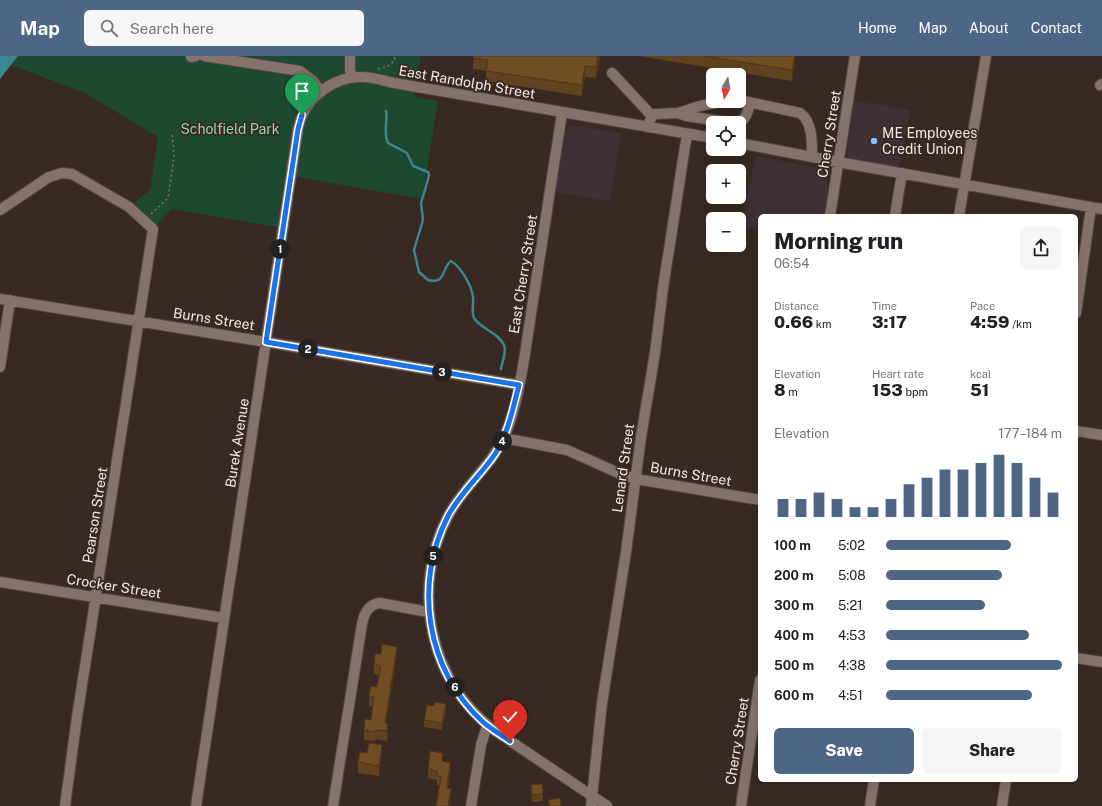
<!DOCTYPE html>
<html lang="en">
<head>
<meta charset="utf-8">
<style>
  body { margin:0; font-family:"Public Sans",sans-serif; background:#f6f6f6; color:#202124; height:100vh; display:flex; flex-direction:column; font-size:15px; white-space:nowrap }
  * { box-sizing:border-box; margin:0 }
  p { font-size:13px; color:#757577 }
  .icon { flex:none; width:22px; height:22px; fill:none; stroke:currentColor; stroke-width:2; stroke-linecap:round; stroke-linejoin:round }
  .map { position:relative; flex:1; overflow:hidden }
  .sheet { position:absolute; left:758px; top:158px; width:320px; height:568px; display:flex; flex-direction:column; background:#fff; border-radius:6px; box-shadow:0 4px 16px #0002 }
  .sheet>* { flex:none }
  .needle { width:26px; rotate:190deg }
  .tools { position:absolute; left:706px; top:12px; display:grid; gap:8px }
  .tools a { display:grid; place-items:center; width:40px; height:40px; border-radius:6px; background:#fff; box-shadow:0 4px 16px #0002; font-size:20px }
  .pin { position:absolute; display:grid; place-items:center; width:34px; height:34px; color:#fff; margin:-41px -17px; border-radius:50% 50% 50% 0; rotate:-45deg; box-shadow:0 0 4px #0007 }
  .pin .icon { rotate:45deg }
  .km { position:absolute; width:20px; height:20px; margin:-10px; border-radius:50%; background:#222; color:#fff; font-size:11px; line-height:20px; text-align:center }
  .round { display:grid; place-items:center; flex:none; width:42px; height:42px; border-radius:6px; background:#f6f6f6 }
  .summary { display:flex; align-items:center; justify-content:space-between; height:68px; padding:0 16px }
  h1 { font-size:22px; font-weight:800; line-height:30px }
  .metrics { display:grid; grid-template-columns:repeat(3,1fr); gap:6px; height:68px; padding:4px 16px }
  .metrics div { display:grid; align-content:center }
  .metrics b { font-size:17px; font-weight:800 }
  .metrics small { font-size:11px; font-weight:400 }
  .metrics p { font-size:11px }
  .chart { height:112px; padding:8px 16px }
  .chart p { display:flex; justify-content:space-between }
  .chart svg { width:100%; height:72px; margin-top:4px; stroke:#4e6685; stroke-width:6 }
  .cta { display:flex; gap:8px; margin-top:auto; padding:8px 16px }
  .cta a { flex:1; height:46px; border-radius:6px; background:#4e6685; color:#fff; font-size:16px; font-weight:800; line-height:46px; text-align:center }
  .cta a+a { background:#f6f6f6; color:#202124 }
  ul { padding:0 16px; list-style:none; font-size:13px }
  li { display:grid; grid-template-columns:64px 48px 1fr; align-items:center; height:30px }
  li i { height:10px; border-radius:5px; background:#4e6685 }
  header { display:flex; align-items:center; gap:24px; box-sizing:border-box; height:56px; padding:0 20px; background:#4e6685; color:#fff }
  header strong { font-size:19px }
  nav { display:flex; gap:22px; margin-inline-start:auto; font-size:14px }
  .search { width:280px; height:36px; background:#f6f6f6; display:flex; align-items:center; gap:10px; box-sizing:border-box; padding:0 14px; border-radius:6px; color:#757577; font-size:15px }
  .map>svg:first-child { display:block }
  .commercial { fill:#412f38 }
  .green { fill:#1c492f }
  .water { fill:#3b878f }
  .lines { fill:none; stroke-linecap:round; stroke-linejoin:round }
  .stream { stroke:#3b878f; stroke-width:2.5 }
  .minor-casing { stroke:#524540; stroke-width:12 }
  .path { stroke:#81746e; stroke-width:1.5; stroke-dasharray:2 3; stroke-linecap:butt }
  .minor { stroke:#85726b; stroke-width:10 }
  .wall { fill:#60421e }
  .shaded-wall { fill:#4e3618 }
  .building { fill:#704d23; stroke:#4e3618 }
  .route-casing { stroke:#fff; stroke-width:8 }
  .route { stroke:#1a73e8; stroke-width:5 }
  .poi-dot { fill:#87bbfb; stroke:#392923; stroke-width:1.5 }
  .labels { text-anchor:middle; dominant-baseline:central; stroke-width:3.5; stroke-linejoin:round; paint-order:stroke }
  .street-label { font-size:14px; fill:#f2e8e3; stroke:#392923 }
  .park-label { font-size:14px; fill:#8cdaa8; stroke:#392923 }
  .poi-label { font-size:14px; fill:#f2e8e3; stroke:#392923; text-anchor:start }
</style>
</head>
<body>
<header>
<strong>Map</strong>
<div class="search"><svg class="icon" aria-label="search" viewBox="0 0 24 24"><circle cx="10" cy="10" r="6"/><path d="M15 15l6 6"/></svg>Search here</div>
<nav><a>Home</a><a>Map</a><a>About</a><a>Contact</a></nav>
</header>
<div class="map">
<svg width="1102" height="750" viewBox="0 0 1102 750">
  <rect width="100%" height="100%" fill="#392923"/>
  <!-- commercial -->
  <path class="commercial" d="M854,45L910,54L899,111L855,104L849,102L847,96Z
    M569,69L621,77L610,145L556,136L565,77Z
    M755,100L819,112L825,116L827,127V140L824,160H760V174L742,171Z"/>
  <!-- green -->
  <path class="green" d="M18,0H421L414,41L438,45L422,143L285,119L277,171L172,153L153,173L129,151L150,134L158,81L85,37L11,9Z"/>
  <!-- water -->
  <path class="water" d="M0,0H18L0,23Z"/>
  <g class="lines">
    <!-- stream -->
    <path class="stream" d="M386,55C388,65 383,78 388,87L407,97L413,110L428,116L429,120L421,147L423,164L414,194L419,216L428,224C446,229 442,211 451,205C461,211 472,230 473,241C474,248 471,256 474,262C481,273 499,277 504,289C507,296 502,306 501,313"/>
    <defs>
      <path id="minor" d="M204,0L300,15L313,25L321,36
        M350,0V14L352,22
        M191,1L196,0
        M612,17L652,60
        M1100,29L1102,28
        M739,44L800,57C813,66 812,87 812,101
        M562,57L523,310C518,338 511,375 494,399C479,420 459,438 447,462C411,533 429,626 494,674L607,750
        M678,57L686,60L734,67
        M738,67C747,63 748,55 750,46
        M647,71L652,60L656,58L678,57L700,50L724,45
        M739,87L838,106L1102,153
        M0,154L49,121L62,117L72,118L129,151L153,173L76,668L65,750
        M830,160L855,0
        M895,160L902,117
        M959,160L986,0
        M0,243L266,286L519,329
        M1076,257L1091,151
        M0,311L10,244
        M1076,375L1102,379
        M503,382L567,394L623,419L636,423L760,444
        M0,526L224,562
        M1076,602L1102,606
        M196,750L298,73C304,43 332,20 363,21C374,21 384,25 394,27L713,82
        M333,750L362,568C364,558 368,548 380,547L428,556
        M471,750L481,689L487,670
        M591,750L602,647L626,496L641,381L655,297L663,232L687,78
        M741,750L760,624
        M870,750L874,724
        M1002,750L1006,724"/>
    </defs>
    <!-- minor casing -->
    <use href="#minor" class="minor-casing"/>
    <!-- path -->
    <path class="path" d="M378,13C388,11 392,9 396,0
      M151,158L168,142L174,101L172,76"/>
    <!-- minor -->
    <use href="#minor" class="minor"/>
  </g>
  <!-- wall -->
  <path class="wall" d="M473,0H600L596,22L585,21L582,40L486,25V15L473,13Z
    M638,0H796L792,25Z
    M397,600L386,667L388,677L387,685L375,683V685L364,684V674L371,664L373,650H369V640L377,631L379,619L374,618V608Z
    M434,650L446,655L442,674L424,671V664Z
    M367,697L382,699L379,720L358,717V706Z
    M443,706L450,716L448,732L451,742L440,729H437V724L428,722V713Z
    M531,729L543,738V745L532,746Z"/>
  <!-- shaded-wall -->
  <path class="shaded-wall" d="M598,0H600L596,22V11Z
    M795,0H796L792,25V14Z
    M585,10V21L582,40V29Z
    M397,591V600L385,677V667Z
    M446,648V655L442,674V667Z
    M388,667V677L387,685V675Z
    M382,689V699L379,720V710Z
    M450,707V716L447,741V732Z
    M451,733V742L450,750H448Z"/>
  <!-- building -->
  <path class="building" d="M473,0H598L596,11L585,10L582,29L486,15L488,4L473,2Z
    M704,0H795L792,14Z
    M382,588L397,591L385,667H388L387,675L375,674V676L364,674L365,663L371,664L374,641L369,640L371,630L377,631L381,610L374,608L375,598H381Z
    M435,646L446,648L442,667L424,664L427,649L434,650Z
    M369,687L382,689L379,710L358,706L360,696L367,697Z
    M430,695L443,697L442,705L450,707L447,732L451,733L448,750H436L441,721L437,720V715L428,713Z
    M542,728L543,738L532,739L531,729Z
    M560,742L561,750H550L548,744Z"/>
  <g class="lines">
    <defs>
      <path id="route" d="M302,59L298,73L266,286L519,329C513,352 508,378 495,398C481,419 460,437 448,460C413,528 426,614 483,666C491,673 501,679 510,685"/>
    </defs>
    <!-- route casing -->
    <use href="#route" class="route-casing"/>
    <!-- route -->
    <use href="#route" class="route"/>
  </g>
  <!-- markers -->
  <circle class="poi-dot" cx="874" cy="85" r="4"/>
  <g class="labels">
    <!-- street labels -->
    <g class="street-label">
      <text transform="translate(467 26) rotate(10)">East Randolph Street</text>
      <text transform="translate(829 78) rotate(-81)">Cherry Street</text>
      <text transform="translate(523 218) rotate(-81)">East Cherry Street</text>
      <text transform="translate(214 263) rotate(9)">Burns Street</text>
      <text transform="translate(237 387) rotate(-81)">Burek Avenue</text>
      <text transform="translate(623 412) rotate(-82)">Lenard Street</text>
      <text transform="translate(691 418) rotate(10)">Burns Street</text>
      <text transform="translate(95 459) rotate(-81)">Pearson Street</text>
      <text transform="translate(114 530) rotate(9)">Crocker Street</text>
      <text transform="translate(737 685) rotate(-81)">Cherry Street</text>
    </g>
    <!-- park labels -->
    <g class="park-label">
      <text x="230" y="73">Scholfield Park</text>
    </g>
    <!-- poi labels -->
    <g class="poi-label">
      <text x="882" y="77">ME Employees<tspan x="882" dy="16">Credit Union</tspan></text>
    </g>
  </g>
</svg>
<div class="tools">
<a><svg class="needle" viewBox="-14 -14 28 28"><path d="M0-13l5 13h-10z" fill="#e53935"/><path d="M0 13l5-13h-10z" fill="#757577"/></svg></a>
<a><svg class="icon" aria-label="locate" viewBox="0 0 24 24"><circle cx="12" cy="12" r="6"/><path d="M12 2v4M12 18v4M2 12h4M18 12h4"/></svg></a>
<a>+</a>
<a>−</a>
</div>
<div class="pin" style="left:302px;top:59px;background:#1e9e55"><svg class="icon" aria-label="arrive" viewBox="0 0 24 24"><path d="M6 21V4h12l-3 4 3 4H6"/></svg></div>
<div class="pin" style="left:510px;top:685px;background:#d93025"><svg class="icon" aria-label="check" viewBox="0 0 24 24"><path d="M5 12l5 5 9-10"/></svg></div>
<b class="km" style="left:280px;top:193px">1</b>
<b class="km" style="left:308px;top:293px">2</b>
<b class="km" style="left:442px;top:316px">3</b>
<b class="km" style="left:502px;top:385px">4</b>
<b class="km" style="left:433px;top:500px">5</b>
<b class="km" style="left:455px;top:631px">6</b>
<section class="sheet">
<div class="summary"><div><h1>Morning run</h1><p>06:54</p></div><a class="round"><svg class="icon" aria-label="share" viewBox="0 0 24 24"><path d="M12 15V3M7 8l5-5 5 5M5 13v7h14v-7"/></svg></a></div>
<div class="metrics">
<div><p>Distance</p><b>0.66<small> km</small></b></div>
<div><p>Time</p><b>3:17</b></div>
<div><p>Pace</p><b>4:59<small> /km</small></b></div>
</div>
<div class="metrics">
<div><p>Elevation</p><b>8<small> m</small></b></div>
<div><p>Heart rate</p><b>153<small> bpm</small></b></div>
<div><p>kcal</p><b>51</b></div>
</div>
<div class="chart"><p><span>Elevation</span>177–184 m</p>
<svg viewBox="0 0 160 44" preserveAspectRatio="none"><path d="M5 44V33M15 44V33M25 44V29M35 44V33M45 44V38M55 44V38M65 44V33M75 44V24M85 44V20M95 44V15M105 44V15M115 44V11M125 44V6M135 44V11M145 44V20M155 44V29"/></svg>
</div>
<ul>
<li><b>100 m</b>5:02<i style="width:71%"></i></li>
<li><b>200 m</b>5:08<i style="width:66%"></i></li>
<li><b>300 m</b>5:21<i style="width:56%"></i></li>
<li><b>400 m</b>4:53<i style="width:81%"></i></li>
<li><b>500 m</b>4:38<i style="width:100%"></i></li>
<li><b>600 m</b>4:51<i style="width:83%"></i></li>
</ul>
<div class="cta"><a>Save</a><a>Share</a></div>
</section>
</div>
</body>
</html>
